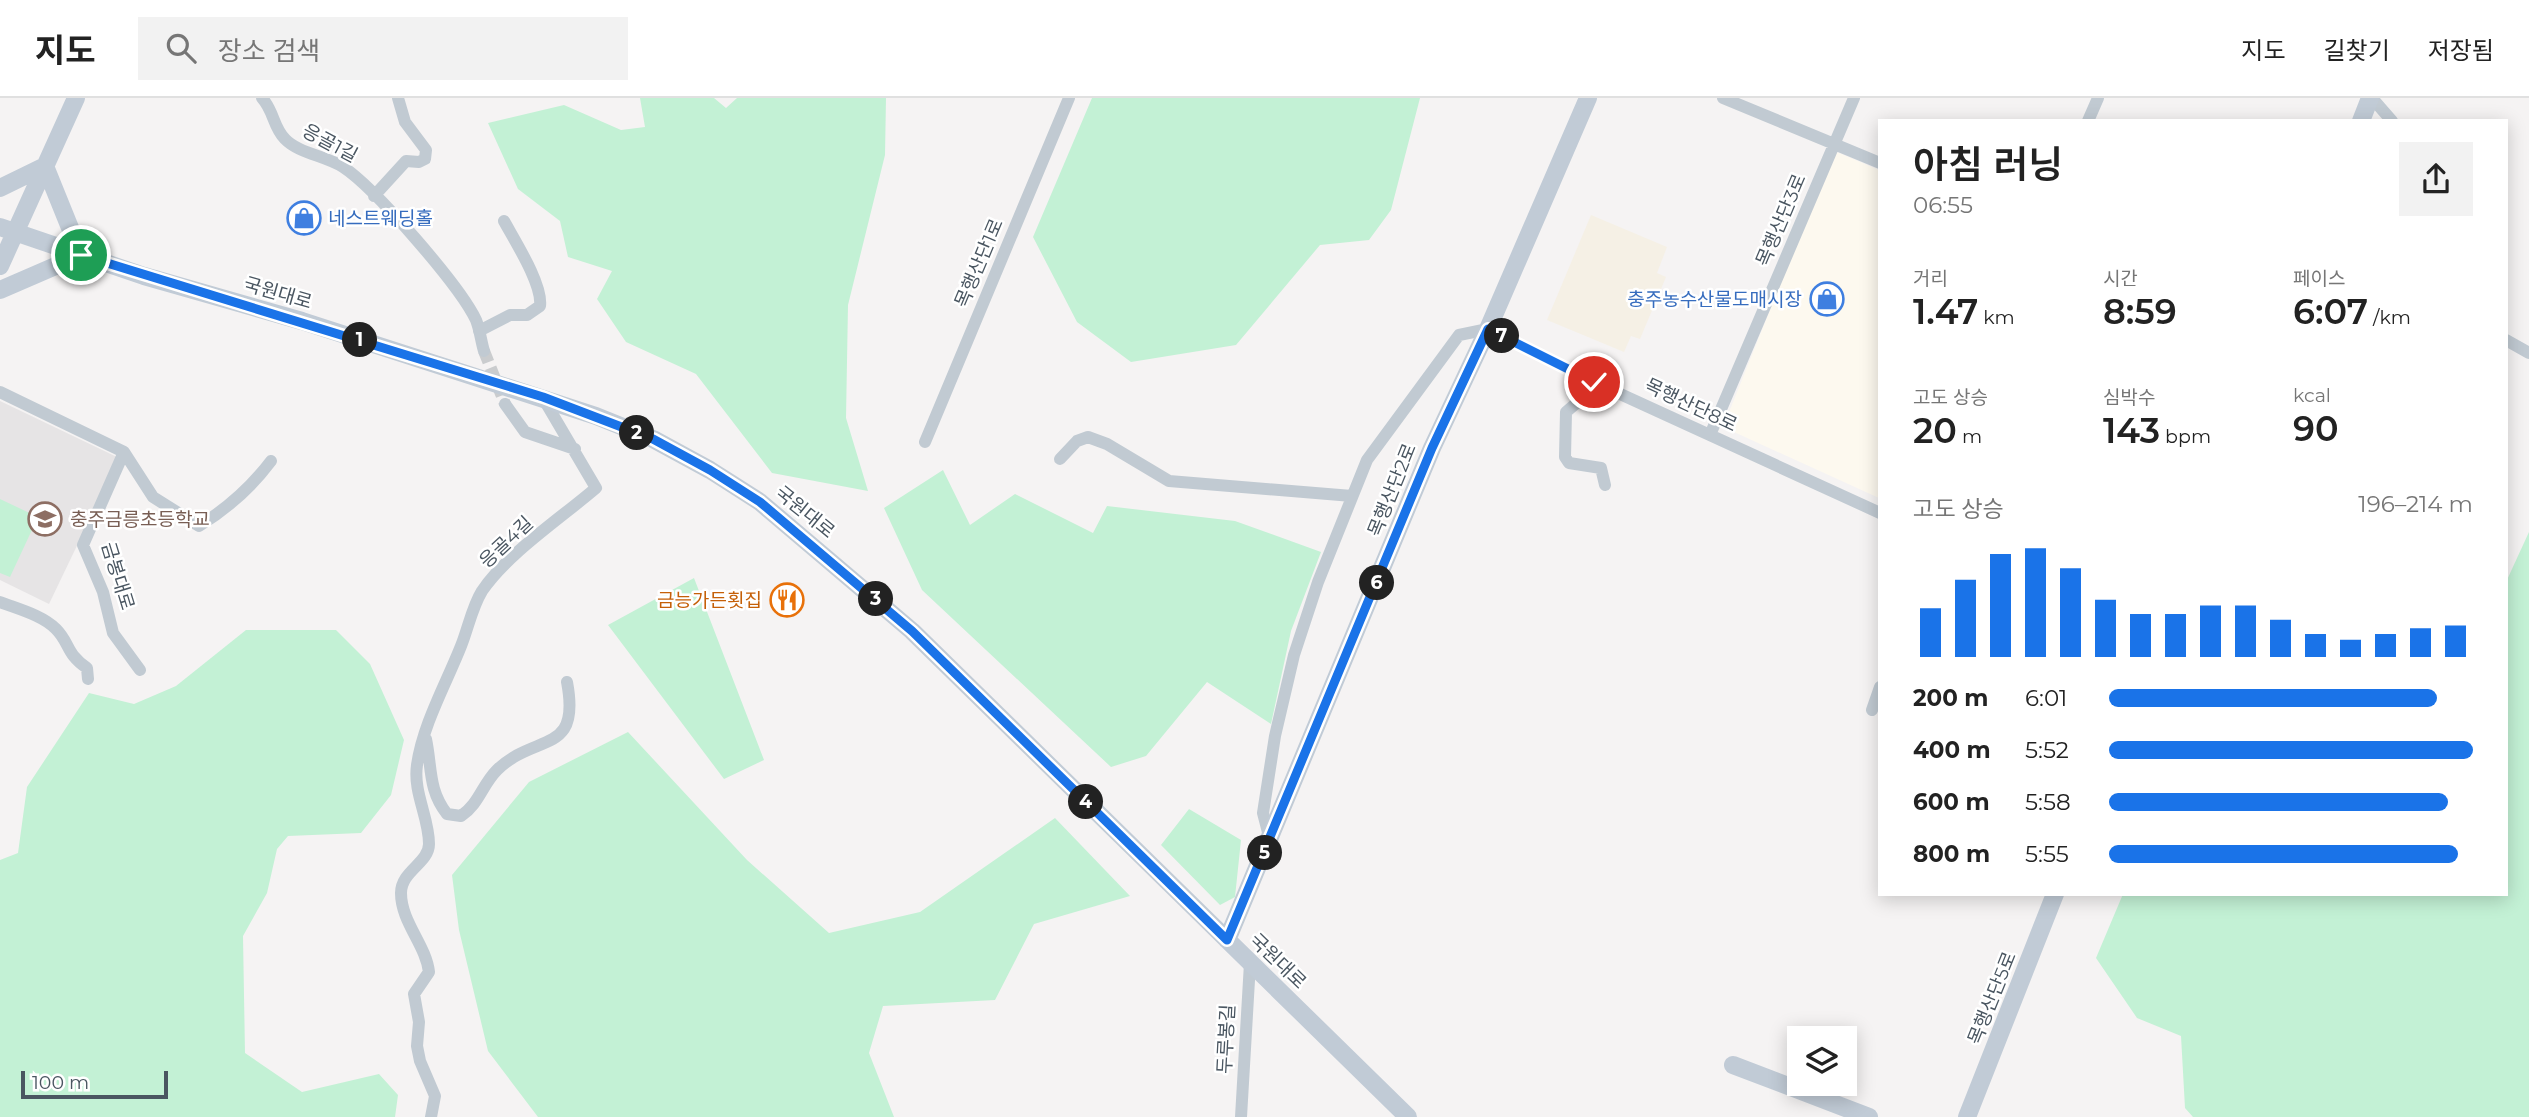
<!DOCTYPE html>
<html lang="ko">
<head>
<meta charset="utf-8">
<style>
  body { margin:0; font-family:Montserrat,"Noto Sans KR",sans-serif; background:#f2f2f2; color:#222; height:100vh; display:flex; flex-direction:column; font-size:26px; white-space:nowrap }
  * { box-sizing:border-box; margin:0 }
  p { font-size:23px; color:#767676 }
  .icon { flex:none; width:38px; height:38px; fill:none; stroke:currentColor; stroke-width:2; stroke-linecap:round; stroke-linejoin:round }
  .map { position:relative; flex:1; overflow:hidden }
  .details { position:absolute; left:1878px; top:21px; width:630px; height:777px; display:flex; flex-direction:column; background:#fff; border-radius:0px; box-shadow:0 4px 18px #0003 }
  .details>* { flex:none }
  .fabs { position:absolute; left:1787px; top:928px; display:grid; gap:14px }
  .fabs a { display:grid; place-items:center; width:70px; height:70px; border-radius:0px; background:#fff; box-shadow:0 4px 18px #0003; font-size:35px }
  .scale { position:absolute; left:21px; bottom:18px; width:147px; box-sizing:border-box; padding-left:7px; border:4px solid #4a5661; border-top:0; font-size:19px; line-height:24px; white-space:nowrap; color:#4a5661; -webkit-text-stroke:5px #fff; paint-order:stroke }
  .pin { position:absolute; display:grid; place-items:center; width:60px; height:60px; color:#fff; margin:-30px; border:4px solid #fff; border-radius:50%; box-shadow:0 2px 7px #0007 }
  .km { position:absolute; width:35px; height:35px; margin:-18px; border-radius:50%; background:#222; color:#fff; font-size:19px; line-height:35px; text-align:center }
  .round { display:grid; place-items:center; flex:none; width:74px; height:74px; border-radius:0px; background:#f2f2f2 }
  .summary { display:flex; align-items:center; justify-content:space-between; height:119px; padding:0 35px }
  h1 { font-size:38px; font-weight:600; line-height:52px }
  .figures { display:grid; grid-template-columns:repeat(3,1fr); gap:10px; height:119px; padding:7px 35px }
  .figures div { display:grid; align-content:center }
  .figures b { font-size:35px; font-weight:600 }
  .figures small { font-size:19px; font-weight:400 }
  .figures p { font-size:19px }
  .chart { height:196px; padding:14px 35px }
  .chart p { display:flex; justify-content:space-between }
  .chart svg { width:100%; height:126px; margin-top:7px; stroke:#1a73e8; stroke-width:6 }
  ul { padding:0 35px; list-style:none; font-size:23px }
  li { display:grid; grid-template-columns:112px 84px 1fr; align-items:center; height:52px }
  li i { height:18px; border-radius:9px; background:#1a73e8 }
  header { display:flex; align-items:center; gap:42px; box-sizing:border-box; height:98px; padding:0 35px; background:#fff; border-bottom:2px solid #e0e0e0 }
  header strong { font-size:33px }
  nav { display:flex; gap:38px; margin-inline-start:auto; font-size:24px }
  .search { width:490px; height:63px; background:#f2f2f2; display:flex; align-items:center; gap:18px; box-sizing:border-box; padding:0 24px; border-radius:0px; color:#767676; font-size:26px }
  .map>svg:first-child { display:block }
  .commercial { fill:#fdf9ef }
  .education { fill:#e6e4e5 }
  .green { fill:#c3f1d5 }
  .sand { fill:#f5f0e5 }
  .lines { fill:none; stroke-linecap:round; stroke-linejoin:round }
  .street-tunnel { stroke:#caccce; stroke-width:12; stroke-dasharray:12 6; stroke-linecap:butt }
  .street { stroke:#c1cad2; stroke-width:12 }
  .secondary { stroke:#c1cbd6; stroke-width:18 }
  .route-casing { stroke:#fff; stroke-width:14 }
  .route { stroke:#1a73e8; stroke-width:9 }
  .labels { text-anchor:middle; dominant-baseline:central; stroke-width:5; stroke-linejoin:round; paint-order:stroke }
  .street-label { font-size:19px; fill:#4a5661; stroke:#fff }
  .shop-label { font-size:19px; fill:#366cbe; stroke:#fff; text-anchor:start }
  .education-label { font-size:19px; fill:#785e54; stroke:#fff; text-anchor:start }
  .food-label { font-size:19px; fill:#c56008; stroke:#fff; text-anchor:end }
</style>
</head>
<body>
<header>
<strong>지도</strong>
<div class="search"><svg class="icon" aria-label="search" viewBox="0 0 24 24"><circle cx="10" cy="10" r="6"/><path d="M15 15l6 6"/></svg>장소 검색</div>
<nav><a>지도</a><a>길찾기</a><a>저장됨</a></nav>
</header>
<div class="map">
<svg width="2529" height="1019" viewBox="0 0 2529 1019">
  <rect width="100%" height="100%" fill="#f5f3f3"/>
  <!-- commercial -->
  <path class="commercial" d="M1834,53L1879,72V400L1723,329Z"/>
  <!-- education -->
  <path class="education" d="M0,303L119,360L49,506L0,482Z"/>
  <!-- green -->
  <path class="green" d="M640,0H714L726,10L737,0H886L885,57L848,207L846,320L868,393L772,375L696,276L626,244L597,201L612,173L568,159L560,123L518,91L488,25L564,7L621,32L645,29Z
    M1092,0H1420L1391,112L1369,142L1320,147L1236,247L1131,264L1077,224L1033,139Z
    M943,372L970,427L1015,396L1093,435L1107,408L1235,423L1321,454L1291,533L1271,626L1207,584L1146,658L1111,669L922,492L884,410Z
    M0,401L38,419L10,479L0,475Z
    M2529,434V1019H2193L2185,1010L2181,938L2137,920L2096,860L2123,796H2506V484Z
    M694,480L764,662L724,681L608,527Z
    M246,532H336L370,566L404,642L391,697L361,735L288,738L277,751L267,795L243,838L245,955L302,994L379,976L398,997L395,1019H0V762L18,755L27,689L89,595L134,606L176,588Z
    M628,634L747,762L829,835L920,814L1055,720L1130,798L1034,826L995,902L883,908L869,955L894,1019H538L488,953L459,832L452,777L529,684Z
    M1189,711L1241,742L1235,799L1220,807L1161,747Z"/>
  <!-- sand -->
  <path class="sand" d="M1591,117L1667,149L1657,175L1666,179L1640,241L1631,238L1624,254L1547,222Z"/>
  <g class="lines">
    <!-- street-tunnel -->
    <path class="street-tunnel" d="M484,253L505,306"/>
    <!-- street -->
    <path class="street" d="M262,0C274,13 273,29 285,41C298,55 326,58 343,69C374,89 460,188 476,222C480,232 481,243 484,253
      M1723,0L1880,65
      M2372,0L2392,23
      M2088,23L2098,0
      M374,98L406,63L419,64L425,61L426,52L405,24L398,0
      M479,233L510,217H527L540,208C543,187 515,143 504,123
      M2506,242L2529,255
      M1594,284L1586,297L1566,314L1565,359L1569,365L1601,370L1605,387
      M0,294L124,354L153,399L199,428C228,410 250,391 271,363
      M505,306L525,334L575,351
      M1710,337L1854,0
      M925,344L1069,0
      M124,354L83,447L103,494L113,535L140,572
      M1060,361L1077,343L1088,339L1107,346L1169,383L1352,398
      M0,504C18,511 42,517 56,531C70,545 66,556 87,570L88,581
      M1872,612L1880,589
      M426,641C432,669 428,692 447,716L461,718C479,706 482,687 497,672C536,634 581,658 567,584
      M1270,742L1263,715L1275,638L1294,557L1318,484L1367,362L1459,237L1488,231L1594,284L1880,415
      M431,1019L435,998L420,963L417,948L419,924L414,896L429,874C426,847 401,824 401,795C401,773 429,765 429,746C429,719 413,695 417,667C423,626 446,586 461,548C468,531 472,509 482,493C507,456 561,420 596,390L543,300
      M1241,1019L1250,865"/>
    <!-- secondary -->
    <path class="secondary" d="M2361,23L2370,0
      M45,68L81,157
      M0,90L45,68
      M0,129L144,178L302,223L596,318L653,341L710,372L760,404L912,533L1408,1019
      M0,168L76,0
      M0,192L81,157
      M1227,842L1432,350L1488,231L1588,0
      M1733,967L1869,1019
      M1967,1019L2055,796"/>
  </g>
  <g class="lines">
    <defs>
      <path id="route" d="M81,157L543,299L653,341L710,372L760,404L912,533L1227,842L1432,350L1488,231L1594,284"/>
    </defs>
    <!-- route casing -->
    <use href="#route" class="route-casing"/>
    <!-- route -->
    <use href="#route" class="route"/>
  </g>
  <!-- icons -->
  <defs>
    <symbol id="shop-ring" viewBox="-11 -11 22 22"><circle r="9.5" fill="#fff" stroke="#3f7fe0" stroke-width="1.5"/><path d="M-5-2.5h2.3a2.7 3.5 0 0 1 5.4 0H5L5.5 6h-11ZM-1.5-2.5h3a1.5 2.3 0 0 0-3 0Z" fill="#3f7fe0"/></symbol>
    <symbol id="school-ring" viewBox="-11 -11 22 22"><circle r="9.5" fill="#fff" stroke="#8d6e63" stroke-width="1.5"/><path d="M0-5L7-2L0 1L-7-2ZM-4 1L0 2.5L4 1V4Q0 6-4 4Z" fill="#8d6e63"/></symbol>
    <symbol id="restaurant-ring" viewBox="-11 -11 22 22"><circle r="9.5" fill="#fff" stroke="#e8710a" stroke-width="1.5"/><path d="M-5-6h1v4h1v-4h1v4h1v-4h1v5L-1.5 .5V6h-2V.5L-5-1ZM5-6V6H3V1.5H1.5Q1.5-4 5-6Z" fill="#e8710a"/></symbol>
  </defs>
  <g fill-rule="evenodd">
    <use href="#shop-ring" x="285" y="101" width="38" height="38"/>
    <use href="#shop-ring" x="1808" y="182" width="38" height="38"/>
    <use href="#school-ring" x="26" y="402" width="38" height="38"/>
    <use href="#restaurant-ring" x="768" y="483" width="38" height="38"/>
  </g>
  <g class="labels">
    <!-- street labels -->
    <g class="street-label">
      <text transform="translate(330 45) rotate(28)">응골1길</text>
      <text transform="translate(1781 122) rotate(-67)">목행산단3로</text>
      <text transform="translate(979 165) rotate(-67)">목행산단1로</text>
      <text transform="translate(278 195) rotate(16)">국원대로</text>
      <text transform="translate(1691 307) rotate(25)">목행산단8로</text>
      <text transform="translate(1392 392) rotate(-68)">목행산단2로</text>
      <text transform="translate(805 414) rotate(39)">국원대로</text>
      <text transform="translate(506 444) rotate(-43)">응골4길</text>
      <text transform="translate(118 478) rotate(73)">금봉대로</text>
      <text transform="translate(1278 863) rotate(44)">국원대로</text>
      <text transform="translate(1992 900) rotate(-68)">목행산단5로</text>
      <text transform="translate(1226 941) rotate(-87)">두루봉길</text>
    </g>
    <!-- shop labels -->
    <g class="shop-label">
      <text x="328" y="120">네스트웨딩홀</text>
      <text x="1802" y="201" text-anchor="end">충주농수산물도매시장</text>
    </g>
    <!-- education labels -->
    <g class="education-label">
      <text x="70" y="421">충주금릉초등학교</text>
    </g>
    <!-- food labels -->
    <g class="food-label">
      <text x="762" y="502">금능가든횟집</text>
    </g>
  </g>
</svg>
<div class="fabs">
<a><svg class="icon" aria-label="layers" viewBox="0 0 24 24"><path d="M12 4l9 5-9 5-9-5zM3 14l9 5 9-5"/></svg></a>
</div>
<div class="scale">100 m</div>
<div class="pin" style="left:81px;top:157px;background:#1e9e55"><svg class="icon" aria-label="arrive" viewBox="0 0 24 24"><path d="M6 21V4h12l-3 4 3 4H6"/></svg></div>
<div class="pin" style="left:1594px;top:284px;background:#d93025"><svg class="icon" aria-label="check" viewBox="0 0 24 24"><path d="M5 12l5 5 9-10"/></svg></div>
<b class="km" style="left:360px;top:242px">1</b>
<b class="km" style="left:637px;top:335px">2</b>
<b class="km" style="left:876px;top:501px">3</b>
<b class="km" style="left:1086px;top:704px">4</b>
<b class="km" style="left:1265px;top:755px">5</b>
<b class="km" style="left:1377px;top:485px">6</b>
<b class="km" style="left:1502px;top:238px">7</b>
<section class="details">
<div class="summary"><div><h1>아침 러닝</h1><p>06:55</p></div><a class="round"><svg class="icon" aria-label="share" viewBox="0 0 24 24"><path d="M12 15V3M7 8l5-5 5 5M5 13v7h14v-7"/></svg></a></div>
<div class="figures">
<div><p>거리</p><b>1.47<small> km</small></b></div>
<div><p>시간</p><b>8:59</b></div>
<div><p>페이스</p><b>6:07<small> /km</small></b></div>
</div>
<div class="figures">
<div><p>고도 상승</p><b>20<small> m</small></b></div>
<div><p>심박수</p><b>143<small> bpm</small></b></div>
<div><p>kcal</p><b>90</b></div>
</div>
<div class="chart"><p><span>고도 상승</span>196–214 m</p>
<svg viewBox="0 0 160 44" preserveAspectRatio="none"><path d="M5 44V27M15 44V17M25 44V8M35 44V6M45 44V13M55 44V24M65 44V29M75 44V29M85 44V26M95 44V26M105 44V31M115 44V36M125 44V38M135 44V36M145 44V34M155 44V33"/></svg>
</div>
<ul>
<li><b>200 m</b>6:01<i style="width:90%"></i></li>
<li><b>400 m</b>5:52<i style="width:100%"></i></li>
<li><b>600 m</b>5:58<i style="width:93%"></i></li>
<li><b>800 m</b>5:55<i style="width:96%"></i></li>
</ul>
</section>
</div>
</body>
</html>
